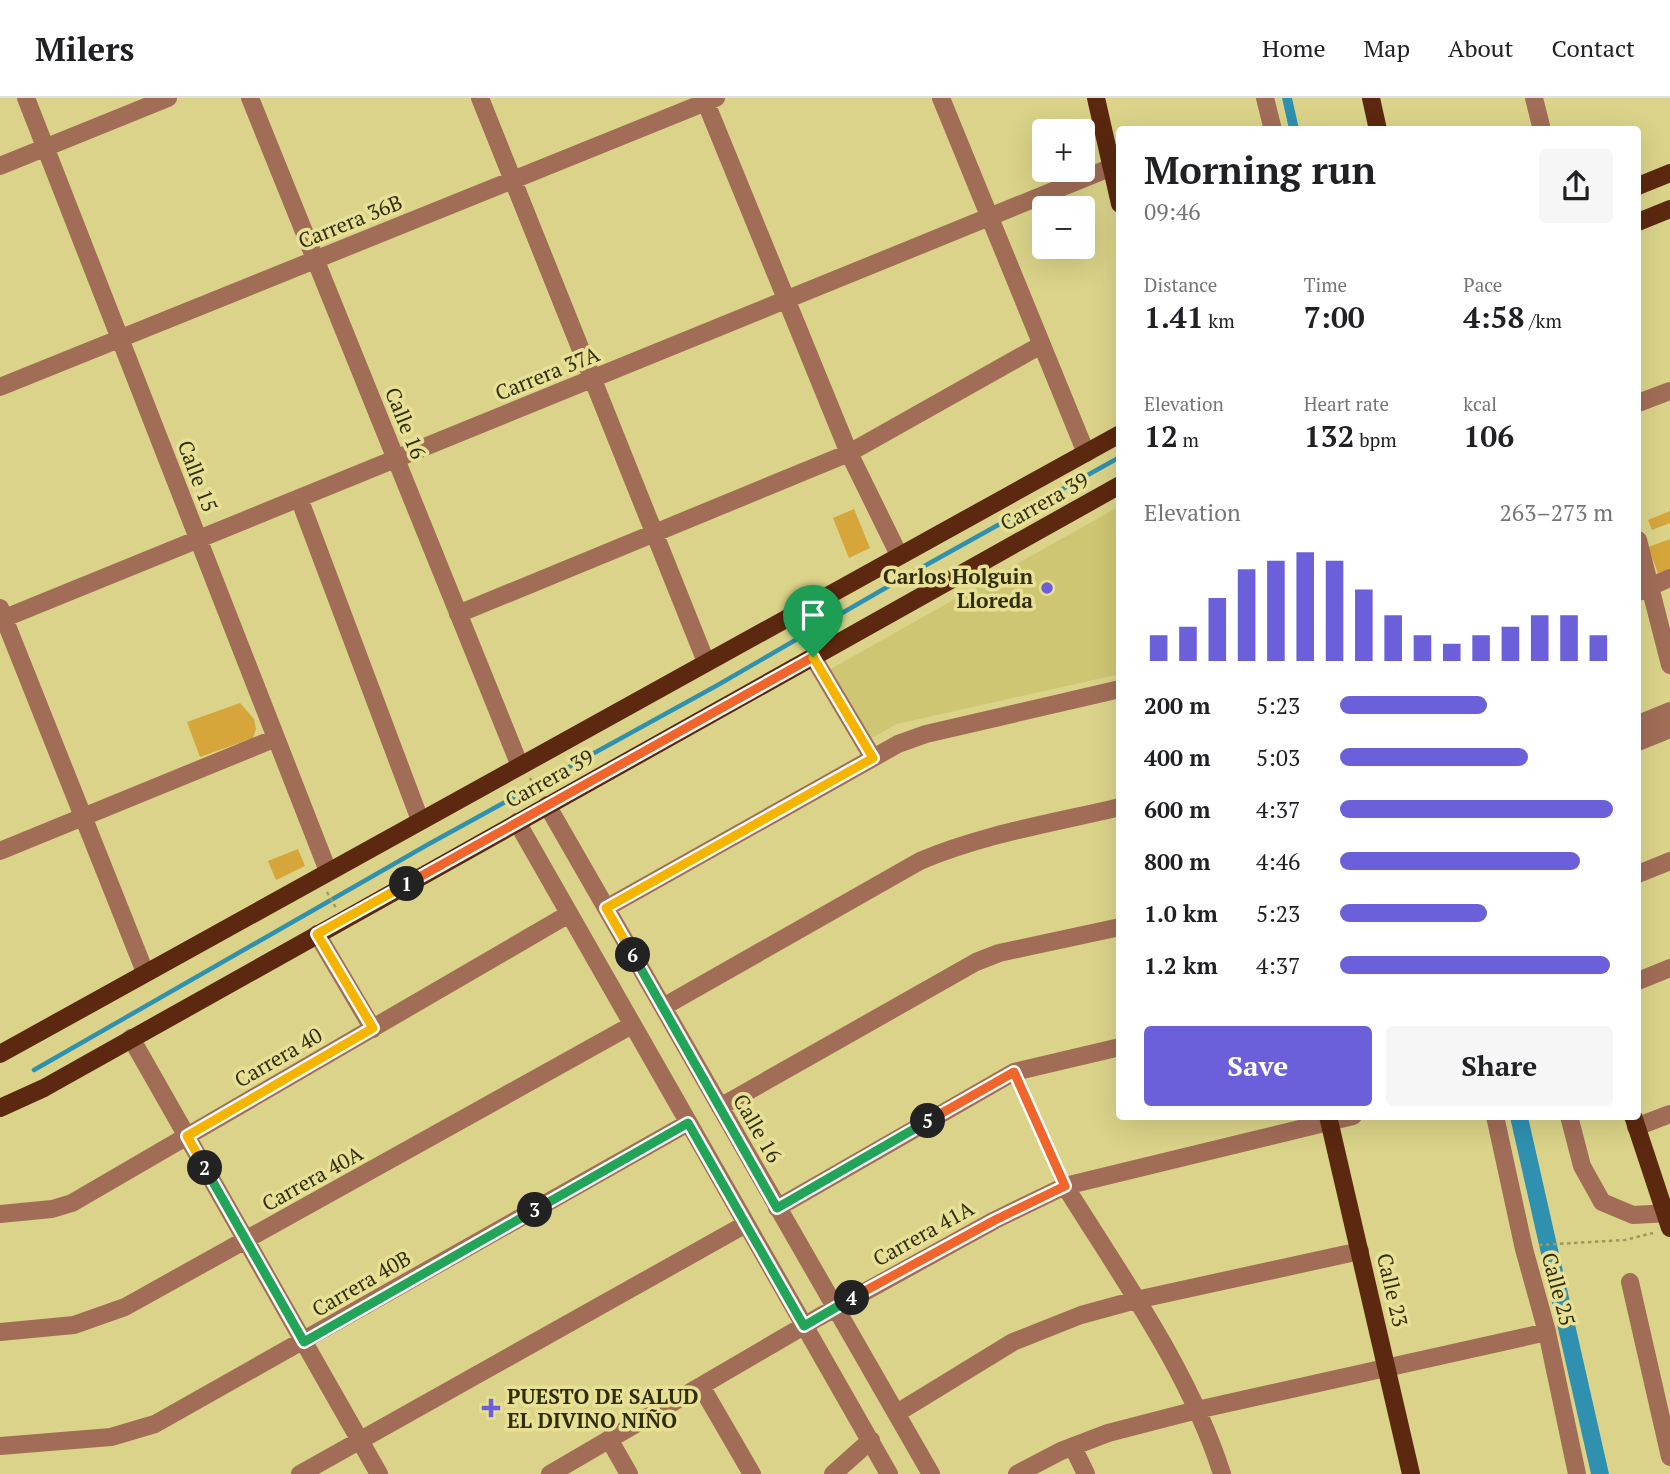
<!DOCTYPE html>
<html lang="en">
<head>
<meta charset="utf-8">
<style>
  body { margin:0; font-family:"PT Serif",serif; background:#f6f6f6; color:#202124; height:100vh; display:flex; flex-direction:column; font-size:26px; white-space:nowrap }
  * { box-sizing:border-box; margin:0 }
  p { font-size:23px; color:#757577 }
  .icon { flex:none; width:38px; height:38px; fill:none; stroke:currentColor; stroke-width:2; stroke-linecap:round; stroke-linejoin:round }
  .map { position:relative; flex:1; overflow:hidden }
  .sheet { position:absolute; left:1116px; top:28px; width:525px; height:994px; display:flex; flex-direction:column; background:#fff; border-radius:7px; box-shadow:0 7px 28px #0002 }
  .sheet>* { flex:none }
  .fabs { position:absolute; left:1032px; top:21px; display:grid; gap:14px }
  .fabs a { display:grid; place-items:center; width:63px; height:63px; border-radius:7px; background:#fff; box-shadow:0 7px 28px #0002; font-size:35px }
  .pin { position:absolute; display:grid; place-items:center; width:60px; height:60px; color:#fff; margin:-72px -30px; border-radius:50% 50% 50% 0; rotate:-45deg; box-shadow:0 0 7px #0007 }
  .pin .icon { rotate:45deg }
  .km { position:absolute; width:35px; height:35px; margin:-18px; border-radius:50%; background:#222; color:#fff; font-size:19px; line-height:35px; text-align:center }
  .round { display:grid; place-items:center; flex:none; width:74px; height:74px; border-radius:7px; background:#f6f6f6 }
  .summary { display:flex; align-items:center; justify-content:space-between; height:119px; padding:0 28px }
  h1 { font-size:38px; font-weight:800; line-height:52px }
  .figures { display:grid; grid-template-columns:repeat(3,1fr); gap:10px; height:119px; padding:7px 28px }
  .figures div { display:grid; align-content:center }
  .figures b { font-size:30px; font-weight:800 }
  .figures small { font-size:19px; font-weight:400 }
  .figures p { font-size:19px }
  .chart { height:196px; padding:14px 28px }
  .chart p { display:flex; justify-content:space-between }
  .chart svg { width:100%; height:126px; margin-top:7px; stroke:#6c60da; stroke-width:6 }
  .primary-button { display:flex; gap:14px; margin-top:auto; padding:14px 28px }
  .primary-button a { flex:1; height:80px; border-radius:7px; background:#6c60da; color:#fff; font-size:28px; font-weight:800; line-height:80px; text-align:center }
  .primary-button a+a { background:#f6f6f6; color:#202124 }
  ul { padding:0 28px; list-style:none; font-size:23px }
  li { display:grid; grid-template-columns:112px 84px 1fr; align-items:center; height:52px }
  li i { height:18px; border-radius:9px; background:#6c60da }
  header { display:flex; align-items:center; gap:42px; box-sizing:border-box; height:98px; padding:0 35px; background:#fff; border-bottom:2px solid #e0e0e0 }
  header strong { font-size:33px }
  nav { display:flex; gap:38px; margin-inline-start:auto; font-size:24px }
  .map>svg:first-child { display:block }
  .built { fill:#cec673 }
  .water { fill:#2f90b0 }
  .lines { fill:none; stroke-linecap:round; stroke-linejoin:round }
  .stream { stroke:#2f90b0; stroke-width:4.5 }
  .building { fill:#d6a63b }
  .path { stroke:#9d985d; stroke-width:2.5; stroke-dasharray:3.5 3.5; stroke-linecap:butt }
  .minor { stroke:#a16d57; stroke-width:18 }
  .major { stroke:#5c280f; stroke-width:18 }
  .split-1-casing { stroke:#fff; stroke-width:14 }
  .split-2-casing { stroke:#fff; stroke-width:14 }
  .split-3-casing { stroke:#fff; stroke-width:14 }
  .split-4-casing { stroke:#fff; stroke-width:14 }
  .split-5-casing { stroke:#fff; stroke-width:14 }
  .split-6-casing { stroke:#fff; stroke-width:14 }
  .split-7-casing { stroke:#fff; stroke-width:14 }
  .split-1 { stroke:#f0652b; stroke-width:9 }
  .split-2 { stroke:#f5b400; stroke-width:9 }
  .split-3 { stroke:#22a559; stroke-width:9 }
  .split-4 { stroke:#22a559; stroke-width:9 }
  .split-5 { stroke:#f0652b; stroke-width:9 }
  .split-6 { stroke:#22a559; stroke-width:9 }
  .split-7 { stroke:#f5b400; stroke-width:9 }
  .poi-dot { fill:#6c60da; stroke:#e7e095; stroke-width:2.5 }
  .labels { text-anchor:middle; dominant-baseline:central; stroke-width:7; stroke-linejoin:round; paint-order:stroke }
  .street-label { font-size:21px; fill:#312e0f; stroke:#e7e095 }
  .poi-label { font-size:21px; font-weight:bold; fill:#312e0f; stroke:#e7e095; text-anchor:end }
</style>
</head>
<body>
<header>
<strong>Milers</strong>
<nav><a>Home</a><a>Map</a><a>About</a><a>Contact</a></nav>
</header>
<div class="map">
<svg width="1670" height="1376" viewBox="0 0 1670 1376">
  <rect width="100%" height="100%" fill="#dad389"/>
  <!-- built -->
  <path class="built" d="M1120,408V576L897,626L866,643L829,572Z"/>
  <!-- water -->
  <path class="water" d="M1282,0H1292L1299,31H1289Z
    M1510,1019H1528L1609,1376H1591Z"/>
  <g class="lines">
    <!-- stream -->
    <path class="stream" d="M34,972L427,747L716,588L901,481L1120,359"/>
  </g>
  <!-- building -->
  <path class="building" d="M854,411L870,450L849,460L833,420Z
    M1670,413V425L1652,432L1648,422Z
    M1670,441V471L1658,475L1648,449Z
    M240,605L254,621L256,631L253,640L200,659L187,624Z
    M298,751L305,768L276,782L268,763Z"/>
  <g class="lines">
    <!-- path -->
    <path class="path" d="M530,680L538,696
      M327,794L336,810
      M1021,990L1058,1073
      M1539,1147L1625,1142L1653,1135"/>
    <!-- minor -->
    <path class="minor" d="M26,0L328,773
      M250,0L520,668
      M480,0L706,564
      M704,0L849,355L899,457
      M941,0L1086,355
      M1265,0L1273,32
      M1534,0L1542,32
      M0,68L168,0
      M0,289L716,0
      M1638,305L1670,293
      M299,400L420,722
      M1638,442L1670,567
      M1638,494L1670,480
      M0,510L145,874
      M458,516L849,355L1041,247
      M0,522L1112,69
      M813,559L873,660
      M1638,626L1670,613
      M1638,644L1670,631
      M547,707L931,1376
      M517,724L889,1376
      M0,753L276,640
      M1638,776L1670,763
      M606,810L898,646L926,636L1120,591
      M317,836L373,931
      M1638,883L1670,870
      M663,909L920,763C983,736 1053,725 1120,709
      M131,940L379,1376
      M720,1009L976,864L999,855L1120,829
      M1495,1018L1524,1151L1547,1234L1577,1376
      M1569,1018L1582,1068L1602,1104L1633,1117L1670,1115
      M1636,1029L1670,1016
      M1065,1088C1122,1180 1189,1272 1222,1376
      M777,1110L1014,974L1120,949
      M0,1116L52,1111L72,1105L569,816
      M1630,1184L1670,1359
      M0,1234L74,1227L125,1209L632,927
      M701,1288L752,1376
      M897,1315L1013,1244L1081,1217L1136,1202L1360,1153
      M609,1341L629,1376
      M0,1348L111,1339L155,1326L688,1025
      M1073,1349L1086,1376
      M300,1376L746,1126
      M550,1376L819,1219L995,1122L1065,1088L1353,1018
      M833,1376L871,1342
      M1017,1376L1061,1353L1108,1335L1197,1312L1547,1234"/>
    <!-- major -->
    <path class="major" d="M1096,0L1120,106
      M1371,0L1378,32
      M1638,88L1670,75
      M1638,124L1670,111
      M0,956L1120,336
      M0,1010L44,990L1120,387
      M1328,1018L1411,1376
      M1633,1018L1670,1130"/>
  </g>
  <g class="lines">
    <defs>
      <path id="split-1" d="M407,786L813,559"/>
      <path id="split-2" d="M205,1070L187,1038L373,930L317,836L407,786"/>
      <path id="split-3" d="M205,1070L304,1244L535,1112"/>
      <path id="split-4" d="M535,1112L688,1025L804,1228L852,1200"/>
      <path id="split-5" d="M852,1200L995,1122L1065,1088L1014,974L928,1023"/>
      <path id="split-6" d="M633,857L777,1110L928,1023"/>
      <path id="split-7" d="M633,857L606,810L873,660L813,559"/>
    </defs>
    <!-- split-1 casing -->
    <use href="#split-1" class="split-1-casing"/>
    <!-- split-2 casing -->
    <use href="#split-2" class="split-2-casing"/>
    <!-- split-3 casing -->
    <use href="#split-3" class="split-3-casing"/>
    <!-- split-4 casing -->
    <use href="#split-4" class="split-4-casing"/>
    <!-- split-5 casing -->
    <use href="#split-5" class="split-5-casing"/>
    <!-- split-6 casing -->
    <use href="#split-6" class="split-6-casing"/>
    <!-- split-7 casing -->
    <use href="#split-7" class="split-7-casing"/>
    <!-- split-1 -->
    <use href="#split-1" class="split-1"/>
    <!-- split-2 -->
    <use href="#split-2" class="split-2"/>
    <!-- split-3 -->
    <use href="#split-3" class="split-3"/>
    <!-- split-4 -->
    <use href="#split-4" class="split-4"/>
    <!-- split-5 -->
    <use href="#split-5" class="split-5"/>
    <!-- split-6 -->
    <use href="#split-6" class="split-6"/>
    <!-- split-7 -->
    <use href="#split-7" class="split-7"/>
  </g>
  <!-- markers -->
  <g class="poi-dot">
    <circle cx="1047" cy="490" r="7"/>
    <path d="M487.5 1299.5h7v7h7v7h-7v7h-7v-7h-7v-7h7z"/>
  </g>
  <g class="labels">
    <!-- street labels -->
    <g class="street-label">
      <text transform="translate(350 123) rotate(-22)">Carrera 36B</text>
      <text transform="translate(547 275) rotate(-22)">Carrera 37A</text>
      <text transform="translate(406 325) rotate(68)">Calle 16</text>
      <text transform="translate(198 378) rotate(69)">Calle 15</text>
      <text transform="translate(1044 403) rotate(-29)">Carrera 39</text>
      <text transform="translate(549 680) rotate(-29)">Carrera 39</text>
      <text transform="translate(278 959) rotate(-30)">Carrera 40</text>
      <text transform="translate(758 1030) rotate(60)">Calle 16</text>
      <text transform="translate(312 1080) rotate(-29)">Carrera 40A</text>
      <text transform="translate(923 1135) rotate(-29)">Carrera 41A</text>
      <text transform="translate(361 1185) rotate(-30)">Carrera 40B</text>
      <text transform="translate(1559 1191) rotate(75)">Calle 25</text>
      <text transform="translate(1393 1192) rotate(77)">Calle 23</text>
    </g>
    <!-- poi labels -->
    <g class="poi-label">
      <text x="1033" y="478">Carlos Holguin<tspan x="1033" dy="24">Lloreda</tspan></text>
      <text x="507" y="1298" text-anchor="start">PUESTO DE SALUD<tspan x="507" dy="24">EL DIVINO NIÑO</tspan></text>
    </g>
  </g>
</svg>
<div class="fabs">
<a>+</a>
<a>−</a>
</div>
<div class="pin" style="left:813px;top:559px;background:#1e9e55"><svg class="icon" aria-label="arrive" viewBox="0 0 24 24"><path d="M6 21V4h12l-3 4 3 4H6"/></svg></div>
<b class="km" style="left:407px;top:786px">1</b>
<b class="km" style="left:205px;top:1070px">2</b>
<b class="km" style="left:535px;top:1112px">3</b>
<b class="km" style="left:852px;top:1200px">4</b>
<b class="km" style="left:928px;top:1023px">5</b>
<b class="km" style="left:633px;top:857px">6</b>
<section class="sheet">
<div class="summary"><div><h1>Morning run</h1><p>09:46</p></div><a class="round"><svg class="icon" aria-label="share" viewBox="0 0 24 24"><path d="M12 15V3M7 8l5-5 5 5M5 13v7h14v-7"/></svg></a></div>
<div class="figures">
<div><p>Distance</p><b>1.41<small> km</small></b></div>
<div><p>Time</p><b>7:00</b></div>
<div><p>Pace</p><b>4:58<small> /km</small></b></div>
</div>
<div class="figures">
<div><p>Elevation</p><b>12<small> m</small></b></div>
<div><p>Heart rate</p><b>132<small> bpm</small></b></div>
<div><p>kcal</p><b>106</b></div>
</div>
<div class="chart"><p><span>Elevation</span>263–273 m</p>
<svg viewBox="0 0 160 44" preserveAspectRatio="none"><path d="M5 44V35M15 44V32M25 44V22M35 44V12M45 44V9M55 44V6M65 44V9M75 44V19M85 44V28M95 44V35M105 44V38M115 44V35M125 44V32M135 44V28M145 44V28M155 44V35"/></svg>
</div>
<ul>
<li><b>200 m</b>5:23<i style="width:54%"></i></li>
<li><b>400 m</b>5:03<i style="width:69%"></i></li>
<li><b>600 m</b>4:37<i style="width:100%"></i></li>
<li><b>800 m</b>4:46<i style="width:88%"></i></li>
<li><b>1.0 km</b>5:23<i style="width:54%"></i></li>
<li><b>1.2 km</b>4:37<i style="width:99%"></i></li>
</ul>
<div class="primary-button"><a>Save</a><a>Share</a></div>
</section>
</div>
</body>
</html>
